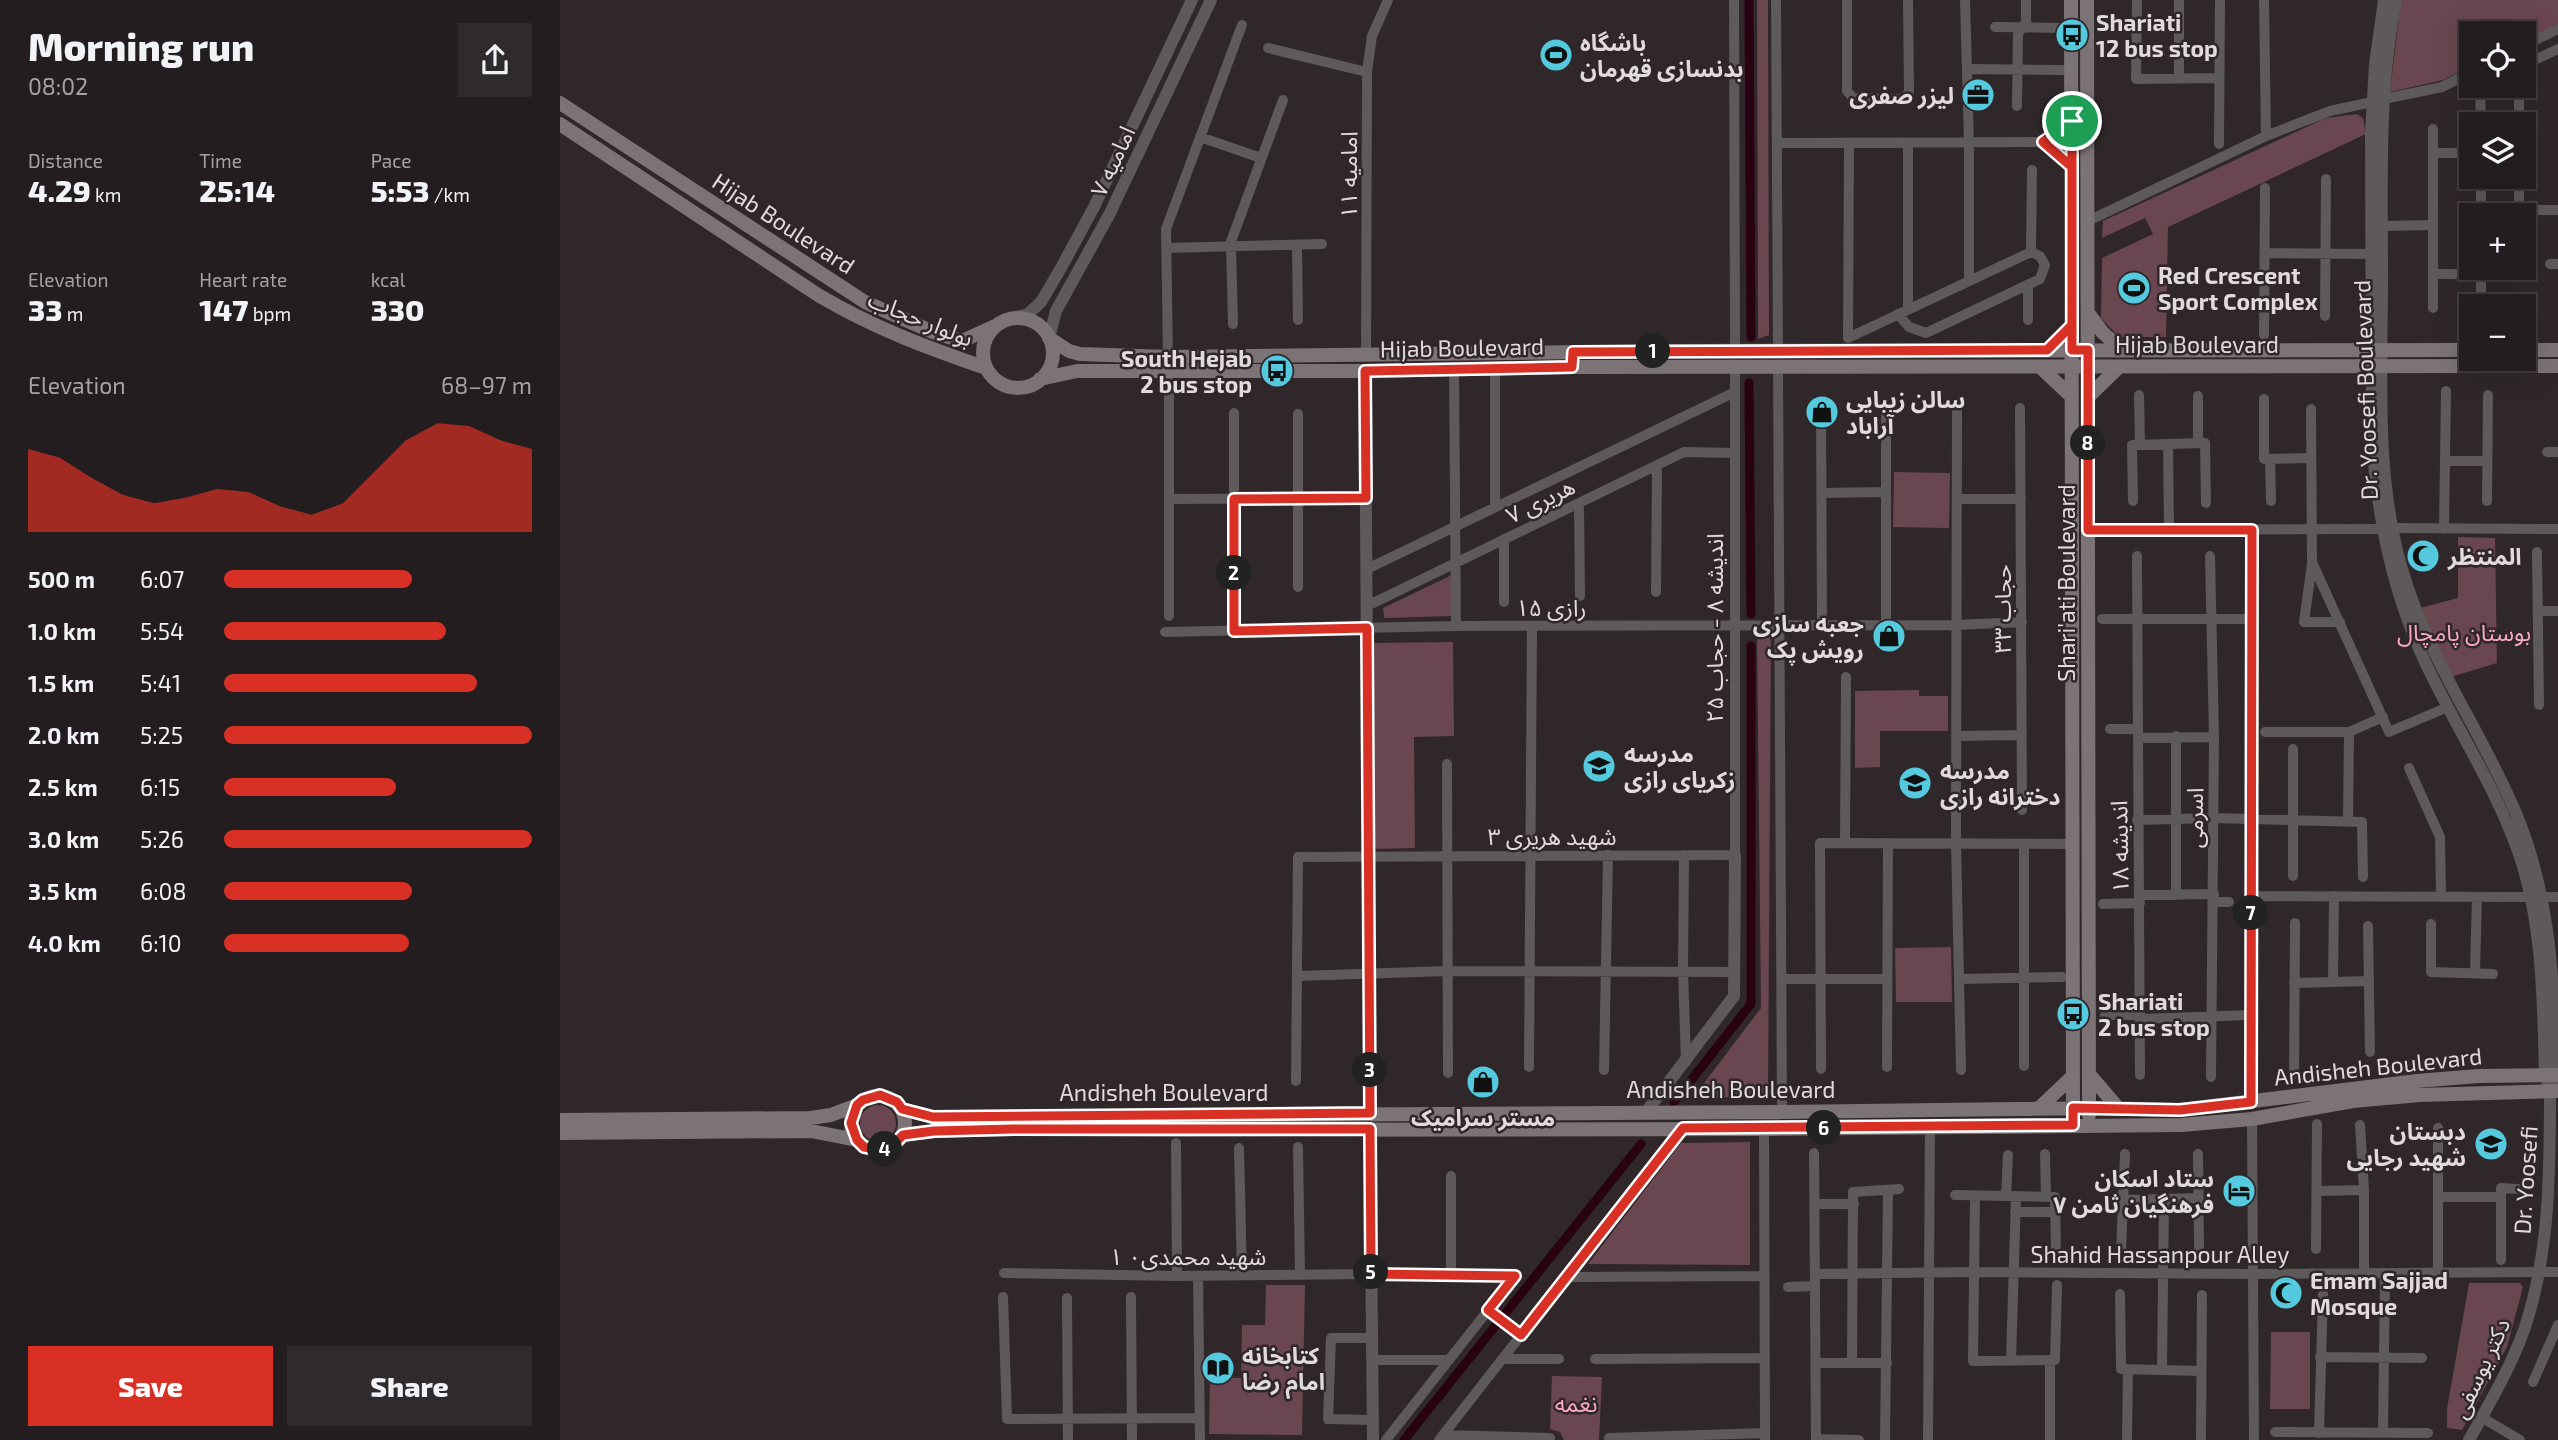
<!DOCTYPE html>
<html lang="en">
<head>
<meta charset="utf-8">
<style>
  body { margin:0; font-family:"Exo 2","Noto Sans Arabic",sans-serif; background:#2f2a2c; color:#f1f3f6; height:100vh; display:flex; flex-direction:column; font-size:26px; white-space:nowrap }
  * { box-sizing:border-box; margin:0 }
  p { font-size:23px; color:#a3a2a4 }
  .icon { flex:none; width:38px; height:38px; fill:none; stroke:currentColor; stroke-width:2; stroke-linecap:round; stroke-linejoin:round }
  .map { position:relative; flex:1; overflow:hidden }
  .panel { display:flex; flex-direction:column; background:#231d1f; width:560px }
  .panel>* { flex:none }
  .controls { position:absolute; left:1899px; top:21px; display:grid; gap:14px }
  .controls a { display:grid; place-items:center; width:77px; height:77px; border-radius:0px; background:#231d1f; box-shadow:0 7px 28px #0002,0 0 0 2px #403b3d; font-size:35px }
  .pin { position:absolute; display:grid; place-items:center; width:60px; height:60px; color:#fff; margin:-30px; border:4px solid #fff; border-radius:50%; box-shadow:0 2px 7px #0007 }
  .km { position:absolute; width:35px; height:35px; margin:-18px; border-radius:50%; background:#222; color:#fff; font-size:19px; line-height:35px; text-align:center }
  .round { display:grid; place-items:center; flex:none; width:74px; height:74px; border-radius:0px; background:#2f2a2c }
  .headline { display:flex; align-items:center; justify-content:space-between; height:119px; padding:0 28px }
  h1 { font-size:38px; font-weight:800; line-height:52px }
  .stats { display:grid; grid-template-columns:repeat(3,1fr); gap:10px; height:119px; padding:7px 28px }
  .stats div { display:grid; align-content:center }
  .stats b { font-size:30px; font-weight:800 }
  .stats small { font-size:19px; font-weight:400 }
  .stats p { font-size:19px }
  .chart { height:196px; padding:14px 28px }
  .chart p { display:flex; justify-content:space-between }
  .chart svg { width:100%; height:126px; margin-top:7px; fill:#d93025; opacity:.7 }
  .action { display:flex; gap:14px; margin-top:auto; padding:14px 28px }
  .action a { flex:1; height:80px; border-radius:0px; background:#d93025; color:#fff; font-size:28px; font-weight:800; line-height:80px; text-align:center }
  .action a+a { background:#2f2a2c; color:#f1f3f6 }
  ul { padding:0 28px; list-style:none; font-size:23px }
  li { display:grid; grid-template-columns:112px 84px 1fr; align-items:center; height:52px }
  li i { height:18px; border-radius:9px; background:#d93025 }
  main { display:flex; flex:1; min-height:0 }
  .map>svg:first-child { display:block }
  .green { fill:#694650 }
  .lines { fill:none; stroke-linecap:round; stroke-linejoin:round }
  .canal { stroke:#290211; stroke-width:9 }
  .minor { stroke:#5e595a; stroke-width:10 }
  .tertiary { stroke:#5e595a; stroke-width:12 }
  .secondary { stroke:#7b7375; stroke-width:14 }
  .route-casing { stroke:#fff; stroke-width:14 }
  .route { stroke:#d93025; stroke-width:9 }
  .labels { text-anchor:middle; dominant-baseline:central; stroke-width:5; stroke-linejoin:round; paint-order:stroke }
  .poi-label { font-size:23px; font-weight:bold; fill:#e1dbdc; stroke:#2f2729; text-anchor:start }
  .street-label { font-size:23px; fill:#e1dbdc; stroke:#2f2729 }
  .park-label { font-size:23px; fill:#faa9c0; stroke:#2f2729 }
</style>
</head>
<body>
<main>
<section class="panel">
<div class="headline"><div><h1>Morning run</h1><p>08:02</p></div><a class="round"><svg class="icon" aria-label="share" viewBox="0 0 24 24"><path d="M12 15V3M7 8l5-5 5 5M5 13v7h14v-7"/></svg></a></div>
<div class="stats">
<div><p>Distance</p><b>4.29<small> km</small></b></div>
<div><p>Time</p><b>25:14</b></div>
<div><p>Pace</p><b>5:53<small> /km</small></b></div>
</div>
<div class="stats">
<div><p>Elevation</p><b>33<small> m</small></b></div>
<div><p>Heart rate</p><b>147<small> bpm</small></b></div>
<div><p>kcal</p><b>330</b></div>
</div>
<div class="chart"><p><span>Elevation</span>68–97 m</p>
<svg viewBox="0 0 160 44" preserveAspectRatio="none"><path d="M0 44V15L10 18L20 25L30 31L40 34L50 32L60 29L70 30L80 35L90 38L100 34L110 23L120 12L130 6L140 7L150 12L160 15V44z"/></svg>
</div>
<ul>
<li><b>500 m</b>6:07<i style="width:61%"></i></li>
<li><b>1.0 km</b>5:54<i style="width:72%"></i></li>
<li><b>1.5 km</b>5:41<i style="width:82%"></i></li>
<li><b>2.0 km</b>5:25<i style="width:100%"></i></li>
<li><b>2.5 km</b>6:15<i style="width:56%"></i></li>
<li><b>3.0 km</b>5:26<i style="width:100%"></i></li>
<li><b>3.5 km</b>6:08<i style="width:61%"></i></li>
<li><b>4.0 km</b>6:10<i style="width:60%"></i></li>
</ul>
<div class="action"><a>Save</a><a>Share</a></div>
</section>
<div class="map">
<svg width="1998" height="1440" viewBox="0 0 1998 1440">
  <rect width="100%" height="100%" fill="#2f2729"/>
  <!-- green -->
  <path class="green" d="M1197,0H1208L1209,335L1198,339Z
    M1841,0H1998V24L1964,41V33H1911V66L1883,80L1830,92Z
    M1797,114L1803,118L1806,134L1608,227L1606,337H1559L1541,318L1542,258L1593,234L1585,218L1542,238L1543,221L1766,118Z
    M1334,472L1390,473L1389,528L1333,527Z
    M1898,537L1935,538L1937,663L1891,677L1860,608L1898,598Z
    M892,575L893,616L824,618L823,608Z
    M1211,634L1208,1095L1132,1099L1201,1008L1197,638Z
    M893,642L894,736L854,737L855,848L815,849L814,643Z
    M1359,690V696H1388V731H1320V767L1295,768V691Z
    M1391,947L1392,1002H1336L1335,948Z
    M300 1123a18 18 0 1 1 36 0a18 18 0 1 1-36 0Z
    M1190,1142V1265L1028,1264L1121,1143Z
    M1909,1283H1960L1963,1287L1947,1347L1902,1430L1887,1428V1409Z
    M706,1285H745L742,1435L649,1434L650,1377L681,1378L682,1325H705Z
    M1711,1332H1750V1409H1710Z
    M992,1376L1042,1377L1039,1440H1004L1000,1432L990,1429Z"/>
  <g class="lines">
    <!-- canal -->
    <path class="canal" d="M1189,0L1191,337
      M1189,383L1191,614
      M1114,1102L1191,1004V646
      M844,1440L1081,1144"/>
    <!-- minor -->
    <path class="minor" d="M1174,0L1175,351
      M1216,0L1218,351
      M1287,0V91L1293,98L1343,99L1349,92L1348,0
      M1405,0L1409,142V281
      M1577,0L1576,79L1659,78
      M1704,0L1706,136
      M1435,27L1503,28
      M1964,46L1998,29
      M708,48L807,72
      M1964,65L1998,49
      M1412,69L1504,70
      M1619,77V0
      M1920,86L1921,124
      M1959,86V124
      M1824,99L1882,87L1911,72
      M1457,106L1458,34L1466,22V0
      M1873,129V308
      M640,137L701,158
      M1483,142L1512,167
      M1483,142L1512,121
      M1217,143L1483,142
      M1289,143L1288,338L1471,252
      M1348,143V309
      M1659,144L1660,0
      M1873,153H1911
      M1921,177V215
      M1959,177V210H1998
      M1528,221L1706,136L1770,111L1812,102
      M1822,226L1873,225
      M737,245L738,320
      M669,247L723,100
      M671,247L673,324
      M606,248L762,244
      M1471,252L1472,170
      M1705,253L1810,254
      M1990,264H1998
      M1921,268V306
      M1873,274H1921
      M1468,285V320
      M1338,314L1349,327L1366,333L1480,279L1485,265L1480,256L1471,252
      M1765,316L1766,179
      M1704,335L1705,188
      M806,354L807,72L812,36L828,0
      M608,357L606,229L682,25
      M1218,367L1222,1112
      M894,370L896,626
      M609,381V616
      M1579,395L1580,444
      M1638,396V443
      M1704,399V459L1751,458
      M1261,405L1262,625
      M1397,406L1396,843L1401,1070
      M1460,408L1462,810
      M1326,409V625
      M1751,409L1752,562L1829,732L1888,707
      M674,413V631
      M738,414V587
      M1608,444L1609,530
      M1987,452H1998
      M1710,459L1711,501
      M1885,461H1927
      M1262,493L1326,492
      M609,499L806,498
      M1397,499H1461
      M1573,501L1572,445L1645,443L1646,503
      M1927,501L1928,395
      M1019,503L1020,596
      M935,507V370
      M1833,528L1998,529
      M1884,529L1886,391
      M1528,530L1822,529
      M944,539V602
      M1977,552L1979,705
      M1577,556L1580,1075
      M1650,556L1654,737L1651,1077
      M1752,564L1744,622H1780
      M807,569L1175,392
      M1096,592L1097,465
      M807,606L1124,452L1175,453
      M1978,611H1998
      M1542,619H1693
      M605,632L896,626L1396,625L1462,622
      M1550,729H1578
      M1705,732H1789L1823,717
      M1396,736L1462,735
      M1578,738L1654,737
      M1733,749V876
      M887,764L888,1073
      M1849,768L1880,837L1881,897
      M1577,820L1654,818L1802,822L1803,877
      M1788,822L1789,732
      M1285,843L1286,677
      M1464,844V1066
      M1124,855L1123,971L1126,1062
      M1580,895L1654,894
      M1616,895V736
      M1691,896L1971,897
      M1982,897H1998
      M1654,902H1669
      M1543,904L1580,903
      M1871,924V972L1933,974
      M1808,926L1810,1052
      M1915,973L1917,897
      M738,976L888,971L1174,972
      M1222,979H1327
      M1399,979L1502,977
      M1773,982L1774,896
      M1734,983L1809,981
      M1545,1015H1580
      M1581,1019L1690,1015
      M969,1067L972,626
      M1327,1067L1328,843
      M1261,1069L1260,843L1513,844
      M1044,1070L1048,855
      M1734,1074L1735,923
      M736,1081L738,857L1175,855V368
      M1691,1103L1692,530
      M1692,1119L1694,1440
      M1800,1125L1804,1190V1273
      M1204,1129L1205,1440
      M616,1143L617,1276
      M738,1147L740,1275
      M679,1148L682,1275
      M1254,1153L1256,1440
      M1485,1154L1486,1196
      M1638,1154L1639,1249
      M1757,1191L1804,1190
      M1395,1195L1495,1197L1496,1251
      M1415,1196L1413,1361L1495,1360L1497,1285
      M1446,1196L1448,1155
      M1878,1197H1941
      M1563,1200L1639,1198
      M1255,1204H1294
      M1455,1212H1495
      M1756,1249L1757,1124
      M1561,1251L1565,1154
      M1941,1260V1188L1958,1189
      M1878,1272V1128
      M444,1273L617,1276L811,1274L955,1276
      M1255,1274L1415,1272L1693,1274L1998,1272
      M891,1275V1176
      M638,1276L640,1440
      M1007,1277L1204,1276
      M1228,1287L1255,1286
      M1560,1294L1561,1369L1641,1371
      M443,1297L447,1419L640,1418
      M571,1297L572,1440
      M507,1298L508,1440
      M928,1310L961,1335
      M812,1338H771L768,1419L812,1420
      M1760,1357L1862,1358
      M942,1359H999
      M1035,1359L1205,1358
      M812,1360H888
      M1451,1360L1456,1196
      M1490,1360V1440
      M1256,1363H1327
      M1292,1363L1293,1192L1339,1189
      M1602,1369L1604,1199
      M1973,1382L1998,1325
      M1921,1417L1960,1440
      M1715,1432L1868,1433
      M1759,1433L1763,1294
      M1823,1433L1825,1273
      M883,1435L990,1438
      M1049,1438L1205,1433
      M1256,1439L1299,1440
      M826,1440L955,1276
      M879,1440L1123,1128
      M1325,1440L1328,1190
      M1368,1440L1370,1126
      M1567,1440L1568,1369
      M1641,1440L1642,1295"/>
    <!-- tertiary -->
    <path class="tertiary" d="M1824,0L1815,64L1811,134L1812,439C1817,517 1832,592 1866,664C1897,730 1938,790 1961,860C1983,930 1983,1003 1985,1075L1990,1091C1990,1170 1990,1254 1964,1330C1950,1369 1929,1404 1909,1440
      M1836,0C1818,92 1822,185 1822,278C1822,378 1814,486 1846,582C1873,666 1922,733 1956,813C1991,897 1994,985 1997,1075L1993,1084
      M451,318L468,314L481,302L501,268L534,207L632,0
      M489,338L496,311L549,215L651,0
      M805,371L810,1113
      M1086,1112L1174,996L1175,855
      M810,1130L813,1440"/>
    <!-- secondary -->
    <path class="secondary" d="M1511,0L1513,1116
      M1527,0L1529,1115
      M0,103L305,302L373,332L402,341L435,326
      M0,124L258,295C314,328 365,347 426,368
      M1528,313L1543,333L1563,350
      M423 353a35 35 0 1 1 70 0a35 35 0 1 1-70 0Z
      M489,338L509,351L520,354L608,357L1103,351L1911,350
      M1964,350H1998
      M1480,367L1512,397
      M480,379L517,371H805L1012,367L1998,366
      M1528,397L1559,367
      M1529,1074L1558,1108
      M291 1123a27 27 0 1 1 54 0a27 27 0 1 1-54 0Z
      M342,1109L373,1117L1222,1112L1538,1108L1620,1110L1857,1081L1918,1076L1998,1075
      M1478,1109L1513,1076
      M0,1120L250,1118L271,1115L297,1105
      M0,1133L251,1131L297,1140
      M343,1135L374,1131L453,1129L616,1130L1204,1129L1621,1125L1692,1119L1793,1101L1860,1095L1998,1091"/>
  </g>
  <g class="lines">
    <defs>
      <path id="route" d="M1512,121V325L1487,350L1013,352L1012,367L805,371L806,498L674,499V631L807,628L810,1113L373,1117L342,1109L337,1102L320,1095L303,1100L297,1105L291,1123L297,1140L304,1147L322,1150L331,1147L343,1135L374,1131L453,1129H810L811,1274L955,1276L928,1310L961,1335L1123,1128L1513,1125V1108L1620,1110L1691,1102L1692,530H1528V350H1512V167L1483,142L1512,121"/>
    </defs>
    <!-- route casing -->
    <use href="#route" class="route-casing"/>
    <!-- route -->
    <use href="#route" class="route"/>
  </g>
  <!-- icons -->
  <defs>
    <symbol id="bus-disc" viewBox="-11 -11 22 22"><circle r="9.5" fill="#55cade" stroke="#2f2729"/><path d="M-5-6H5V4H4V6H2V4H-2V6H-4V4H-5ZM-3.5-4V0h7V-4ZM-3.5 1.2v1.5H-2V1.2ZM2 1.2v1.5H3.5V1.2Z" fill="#111"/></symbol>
    <symbol id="stadium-disc" viewBox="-11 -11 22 22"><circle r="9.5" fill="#55cade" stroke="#2f2729"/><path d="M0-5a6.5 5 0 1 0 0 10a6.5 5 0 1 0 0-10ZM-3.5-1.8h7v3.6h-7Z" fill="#111"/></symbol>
    <symbol id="office-disc" viewBox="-11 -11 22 22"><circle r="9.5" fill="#55cade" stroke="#2f2729"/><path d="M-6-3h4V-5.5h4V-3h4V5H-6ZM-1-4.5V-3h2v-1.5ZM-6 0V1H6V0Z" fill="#111"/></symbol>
    <symbol id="shop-disc" viewBox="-11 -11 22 22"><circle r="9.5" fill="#55cade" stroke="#2f2729"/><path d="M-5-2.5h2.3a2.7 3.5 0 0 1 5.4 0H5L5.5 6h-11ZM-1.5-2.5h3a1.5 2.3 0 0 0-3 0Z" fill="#111"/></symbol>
    <symbol id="mosque-disc" viewBox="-11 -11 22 22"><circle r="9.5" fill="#55cade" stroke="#2f2729"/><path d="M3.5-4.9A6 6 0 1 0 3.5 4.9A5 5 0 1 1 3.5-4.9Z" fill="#111"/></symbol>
    <symbol id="school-disc" viewBox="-11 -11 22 22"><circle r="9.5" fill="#55cade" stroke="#2f2729"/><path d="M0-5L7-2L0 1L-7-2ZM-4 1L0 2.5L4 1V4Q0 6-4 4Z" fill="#111"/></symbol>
    <symbol id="hotel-disc" viewBox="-11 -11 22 22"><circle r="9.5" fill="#55cade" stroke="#2f2729"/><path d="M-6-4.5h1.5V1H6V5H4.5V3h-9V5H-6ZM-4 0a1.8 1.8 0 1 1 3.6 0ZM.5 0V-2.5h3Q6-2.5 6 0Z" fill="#111"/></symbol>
    <symbol id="library-disc" viewBox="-11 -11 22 22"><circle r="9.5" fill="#55cade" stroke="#2f2729"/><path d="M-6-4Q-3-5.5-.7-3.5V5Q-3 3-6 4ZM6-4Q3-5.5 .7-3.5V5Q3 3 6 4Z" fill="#111"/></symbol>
  </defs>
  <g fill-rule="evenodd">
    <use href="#bus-disc" x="1493" y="16" width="38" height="38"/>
    <use href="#stadium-disc" x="977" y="36" width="38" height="38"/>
    <use href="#office-disc" x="1399" y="76" width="38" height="38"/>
    <use href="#stadium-disc" x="1555" y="269" width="38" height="38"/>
    <use href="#bus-disc" x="698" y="352" width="38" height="38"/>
    <use href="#shop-disc" x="1243" y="393" width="38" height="38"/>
    <use href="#mosque-disc" x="1844" y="537" width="38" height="38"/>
    <use href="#shop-disc" x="1310" y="617" width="38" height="38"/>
    <use href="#school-disc" x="1020" y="747" width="38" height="38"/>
    <use href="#school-disc" x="1336" y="764" width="38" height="38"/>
    <use href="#bus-disc" x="1494" y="995" width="38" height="38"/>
    <use href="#shop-disc" x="904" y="1063" width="38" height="38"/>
    <use href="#school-disc" x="1912" y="1125" width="38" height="38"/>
    <use href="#hotel-disc" x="1660" y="1172" width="38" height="38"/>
    <use href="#mosque-disc" x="1707" y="1274" width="38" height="38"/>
    <use href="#library-disc" x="639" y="1349" width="38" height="38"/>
  </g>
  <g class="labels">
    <!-- poi labels -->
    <g class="poi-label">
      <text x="1536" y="22">Shariati<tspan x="1536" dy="26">12 bus stop</tspan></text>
      <text x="1020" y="42">باشگاه<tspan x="1020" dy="26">بدنسازی قهرمان</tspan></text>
      <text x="1394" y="95" text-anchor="end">لیزر صفری</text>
      <text x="1598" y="275">Red Crescent<tspan x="1598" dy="26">Sport Complex</tspan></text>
      <text x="692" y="358" text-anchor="end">South Hejab<tspan x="692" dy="26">2 bus stop</tspan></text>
      <text x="1286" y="399">سالن زیبایی<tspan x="1286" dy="26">آراباد</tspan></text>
      <text x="1888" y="556">المنتظر</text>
      <text x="1304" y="623" text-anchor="end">جعبه سازی<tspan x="1304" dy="26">رویش پک</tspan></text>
      <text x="1064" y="753">مدرسه<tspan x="1064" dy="26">زکریای رازی</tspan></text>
      <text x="1380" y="770">مدرسه<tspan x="1380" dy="26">دخترانه رازی</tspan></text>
      <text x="1538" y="1001">Shariati<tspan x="1538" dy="26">2 bus stop</tspan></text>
      <text x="923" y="1117" text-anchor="middle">مستر سرامیک</text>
      <text x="1906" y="1131" text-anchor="end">دبستان<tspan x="1906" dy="26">شهید رجایی</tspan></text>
      <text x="1654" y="1178" text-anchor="end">ستاد اسکان<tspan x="1654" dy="26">فرهنگیان ثامن ۷</tspan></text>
      <text x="1750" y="1280">Emam Sajjad<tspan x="1750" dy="26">Mosque</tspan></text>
      <text x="682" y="1355">کتابخانه<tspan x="682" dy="26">امام رضا</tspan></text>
    </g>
    <!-- street labels -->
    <g class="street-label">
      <text transform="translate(552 161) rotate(-65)">امامیه ۷</text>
      <text transform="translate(788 175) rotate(-90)">امامیه ۱۱</text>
      <text transform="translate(224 223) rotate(33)">Hijab Boulevard</text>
      <text transform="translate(361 318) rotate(22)">بولوار حجاب</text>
      <text x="1637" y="344">Hijab Boulevard</text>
      <text transform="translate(902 347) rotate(-1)">Hijab Boulevard</text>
      <text transform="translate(1805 390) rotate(-92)">Dr. Yoosefi Boulevard</text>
      <text transform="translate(980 500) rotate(-26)">هریری ۷</text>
      <text transform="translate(1506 583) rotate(-90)">Shari'ati Boulevard</text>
      <text x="991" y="607">رازی ۱۵</text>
      <text transform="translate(1442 609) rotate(-90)">حجاب ۳۳</text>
      <text transform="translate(1154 628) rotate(-90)">اندیشه ۸ - حجاب ۲۵</text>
      <text transform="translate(1634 818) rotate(-90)">اسرمی</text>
      <text x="992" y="836">شهید هریری ۳</text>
      <text transform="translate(1559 847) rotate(-91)">اندیشه ۱۸</text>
      <text transform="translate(1818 1066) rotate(-6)">Andisheh Boulevard</text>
      <text x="1171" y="1089">Andisheh Boulevard</text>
      <text x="604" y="1092">Andisheh Boulevard</text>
      <text transform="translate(1965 1180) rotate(-86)">Dr. Yoosefi</text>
      <text x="1600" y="1254">Shahid Hassanpour Alley</text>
      <text x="628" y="1256">شهید محمدی۰ ۱</text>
      <text transform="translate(1920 1368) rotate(-65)">دکتر یوسفی</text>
    </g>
    <!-- park labels -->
    <g class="park-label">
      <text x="1904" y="632">بوستان پامچال</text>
      <text x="1016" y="1403">نغمه</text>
    </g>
  </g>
</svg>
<div class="controls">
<a><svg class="icon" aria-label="locate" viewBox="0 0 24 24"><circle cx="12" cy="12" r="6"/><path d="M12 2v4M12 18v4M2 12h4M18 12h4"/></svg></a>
<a><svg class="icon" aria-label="layers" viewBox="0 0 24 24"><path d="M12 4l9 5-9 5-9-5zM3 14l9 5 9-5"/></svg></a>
<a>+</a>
<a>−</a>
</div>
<div class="pin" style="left:1512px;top:121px;background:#1e9e55"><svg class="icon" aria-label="arrive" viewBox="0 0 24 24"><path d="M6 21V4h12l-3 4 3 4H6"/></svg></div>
<b class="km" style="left:1093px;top:351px">1</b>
<b class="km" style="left:674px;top:573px">2</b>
<b class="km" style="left:810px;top:1070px">3</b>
<b class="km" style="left:325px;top:1149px">4</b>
<b class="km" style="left:811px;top:1272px">5</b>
<b class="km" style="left:1264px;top:1128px">6</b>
<b class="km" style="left:1691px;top:913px">7</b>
<b class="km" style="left:1528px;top:443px">8</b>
</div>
</main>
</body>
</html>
